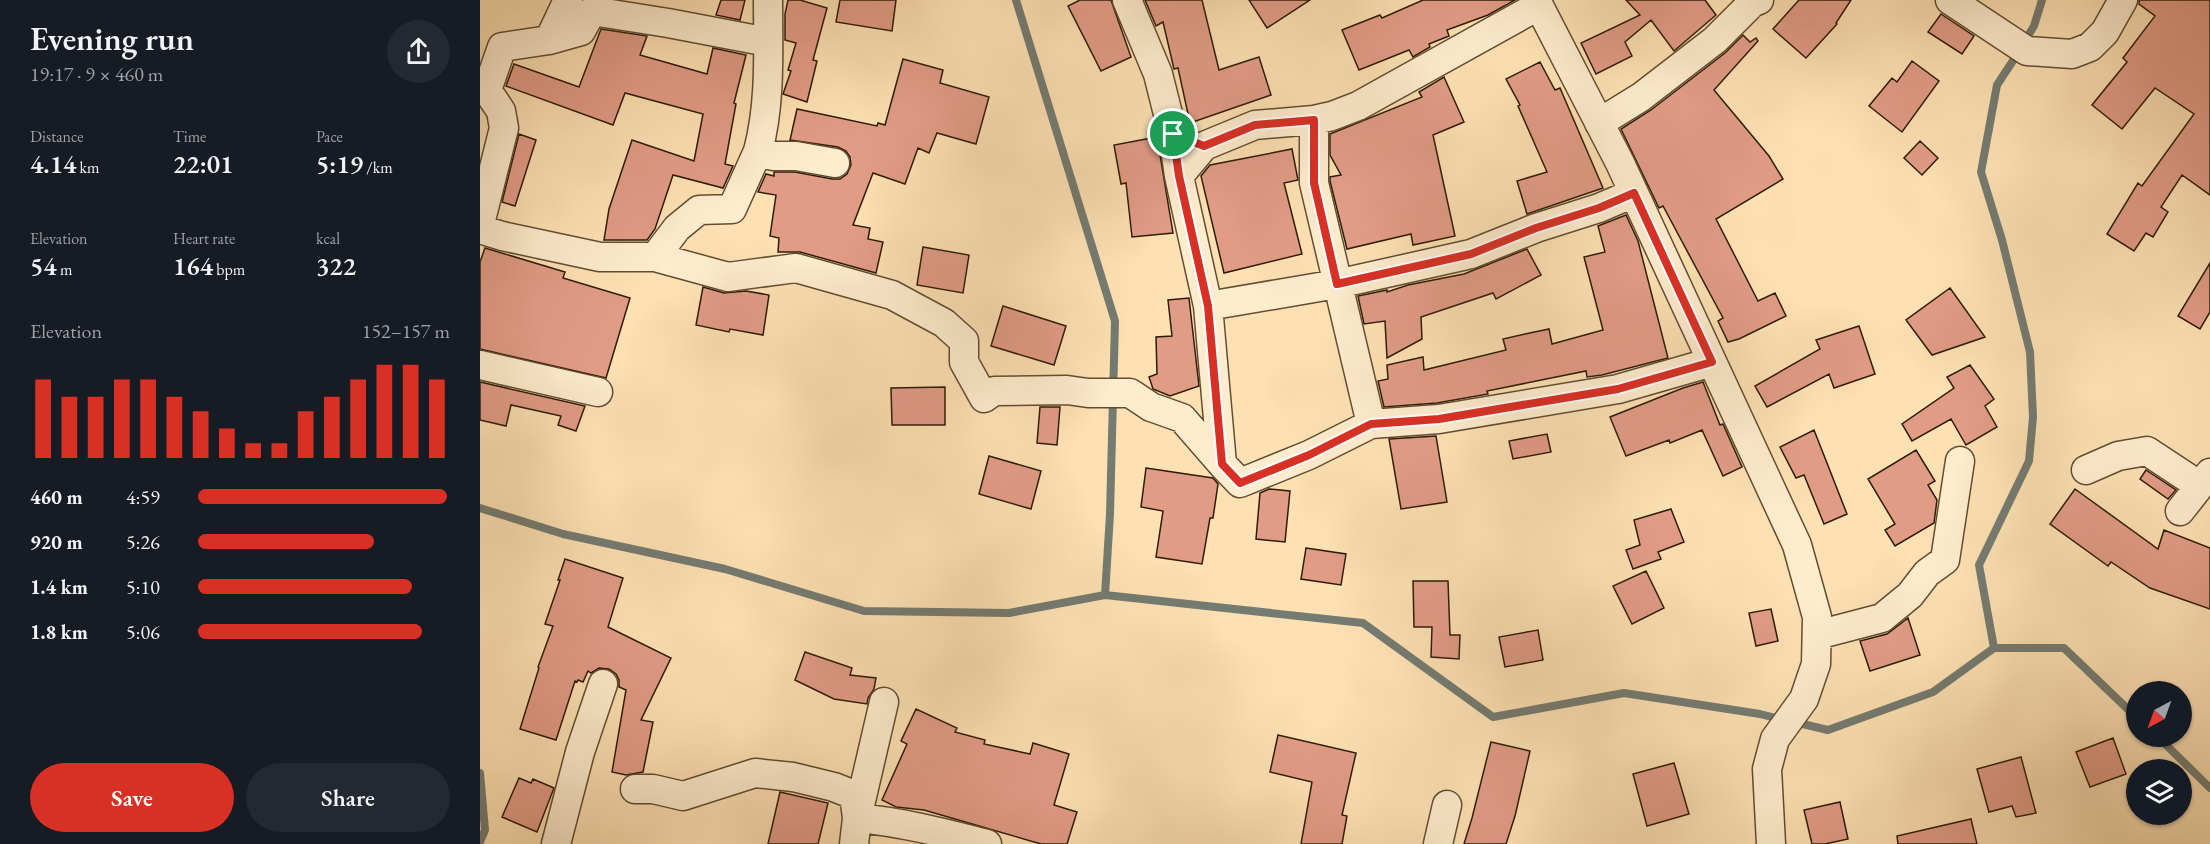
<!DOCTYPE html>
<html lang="en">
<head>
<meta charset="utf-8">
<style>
  body { margin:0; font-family:"EB Garamond",serif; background:#242831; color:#f1f3f6; height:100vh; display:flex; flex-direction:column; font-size:22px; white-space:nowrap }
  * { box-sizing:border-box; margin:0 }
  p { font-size:20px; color:#9ea1a6 }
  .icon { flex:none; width:33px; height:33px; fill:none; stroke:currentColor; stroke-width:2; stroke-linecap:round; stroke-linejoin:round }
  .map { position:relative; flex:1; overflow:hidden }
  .side { display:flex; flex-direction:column; background:#171b24; width:480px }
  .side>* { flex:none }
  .needle { width:39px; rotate:221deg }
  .buttons { position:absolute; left:1646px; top:681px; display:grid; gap:12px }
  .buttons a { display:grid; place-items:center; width:66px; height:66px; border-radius:50%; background:#171b24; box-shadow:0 2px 4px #0004; font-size:30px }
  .pin { position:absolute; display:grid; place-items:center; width:51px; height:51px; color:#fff; margin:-26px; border:3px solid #fff; border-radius:50%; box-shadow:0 2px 6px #0007 }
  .round { display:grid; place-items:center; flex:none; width:63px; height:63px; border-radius:32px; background:#242831 }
  .summary { display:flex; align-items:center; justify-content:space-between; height:102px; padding:0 30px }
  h1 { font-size:33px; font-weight:600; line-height:45px }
  .stats { display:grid; grid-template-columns:repeat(3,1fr); gap:9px; height:102px; padding:6px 30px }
  .stats div { display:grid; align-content:center }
  .stats b { font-size:26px; font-weight:600 }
  .stats small { font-size:16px; font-weight:400 }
  .stats p { font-size:16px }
  .chart { height:168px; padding:12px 30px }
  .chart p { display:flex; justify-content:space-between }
  .chart svg { width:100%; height:108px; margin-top:6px; stroke:#d93025; stroke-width:6 }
  .action { display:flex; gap:12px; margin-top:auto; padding:12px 30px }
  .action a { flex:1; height:69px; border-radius:36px; background:#d93025; color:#fff; font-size:24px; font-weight:600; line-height:69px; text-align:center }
  .action a+a { background:#242831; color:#f1f3f6 }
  ul { padding:0 30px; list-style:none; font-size:20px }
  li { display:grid; grid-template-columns:96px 72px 1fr; align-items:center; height:45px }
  li i { height:15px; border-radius:8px; background:#d93025 }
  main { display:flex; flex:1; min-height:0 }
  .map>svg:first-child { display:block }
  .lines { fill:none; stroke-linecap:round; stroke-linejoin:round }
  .stream { stroke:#747b71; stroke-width:8 }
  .building { fill:#e19c86; stroke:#2e1c08; stroke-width:1.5 }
  .street-casing { stroke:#624d33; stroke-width:31 }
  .street { stroke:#feecce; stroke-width:28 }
  .route-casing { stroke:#fff; stroke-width:12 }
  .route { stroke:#d93025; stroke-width:8 }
</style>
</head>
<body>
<main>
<section class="side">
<div class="summary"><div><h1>Evening run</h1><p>19:17 · 9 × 460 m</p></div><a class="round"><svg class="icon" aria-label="share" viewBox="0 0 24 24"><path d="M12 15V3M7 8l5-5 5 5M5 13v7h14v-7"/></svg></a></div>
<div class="stats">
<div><p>Distance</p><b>4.14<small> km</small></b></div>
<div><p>Time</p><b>22:01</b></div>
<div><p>Pace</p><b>5:19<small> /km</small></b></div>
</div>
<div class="stats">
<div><p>Elevation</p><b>54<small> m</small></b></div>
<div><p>Heart rate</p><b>164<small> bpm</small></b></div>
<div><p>kcal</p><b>322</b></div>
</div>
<div class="chart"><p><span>Elevation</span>152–157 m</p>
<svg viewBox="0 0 160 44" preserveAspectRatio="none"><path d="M5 44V12M15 44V19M25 44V19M35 44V12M45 44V12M55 44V19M65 44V25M75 44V32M85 44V38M95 44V38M105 44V25M115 44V19M125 44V12M135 44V6M145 44V6M155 44V12"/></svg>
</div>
<ul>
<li><b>460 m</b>4:59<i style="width:99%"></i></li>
<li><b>920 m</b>5:26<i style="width:70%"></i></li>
<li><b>1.4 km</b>5:10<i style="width:85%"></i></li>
<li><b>1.8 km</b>5:06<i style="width:89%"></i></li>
</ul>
<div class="action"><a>Save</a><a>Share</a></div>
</section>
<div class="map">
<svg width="1730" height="844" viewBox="0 0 1730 844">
  <rect width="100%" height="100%" fill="#fde1b3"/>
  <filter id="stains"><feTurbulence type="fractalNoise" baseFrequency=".00333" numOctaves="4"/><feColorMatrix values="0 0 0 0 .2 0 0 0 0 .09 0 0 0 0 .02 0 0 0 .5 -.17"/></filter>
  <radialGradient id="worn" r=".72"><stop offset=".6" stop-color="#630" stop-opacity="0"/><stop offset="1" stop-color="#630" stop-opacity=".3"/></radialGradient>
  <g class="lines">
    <!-- stream -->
    <path class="stream" d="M536,0L635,321L630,514L625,595
      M1544,42L1554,26L1562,0
      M0,508L83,534L245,569L384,611L529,613L625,595L883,623L1013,717L1144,693L1280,714L1303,720
      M1514,648L1499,565L1549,461L1553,417L1550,352L1522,240L1501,172L1517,85L1538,53
      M1314,722L1348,730L1453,692L1514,648H1584L1656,717
      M1677,736L1730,788
      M0,773L5,830L0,842"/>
  </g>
  <!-- building -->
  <path class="building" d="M241,0H265L260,20L236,15Z
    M308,0H320L347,8L333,60L337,61L327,102L303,94L311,71L308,70L316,43L305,40V14Z
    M360,0H416L412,31L356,22Z
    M600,0H631L651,57L621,71L588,6Z
    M665,0H722L739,70L779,57L791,95L710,123L698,68L694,69L683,22L676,26Z
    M769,0H830L787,28Z
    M943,0H1035L1008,15L967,30L969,36L949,44L950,47L933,57L929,50L879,70L862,30L900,15L902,18Z
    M1146,0H1225L1236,15L1194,51L1171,20L1145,42L1152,56L1116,74L1101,43L1160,15Z
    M1319,0H1371L1356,23L1357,24L1326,58L1293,29Z
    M1659,0H1730V195L1702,175L1681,207L1688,212L1673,237L1666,233L1654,251L1627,234L1658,183L1662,186L1714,114L1675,88L1642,129L1612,105L1647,62L1643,58L1675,16L1659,4Z
    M1461,14L1494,36L1482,54L1448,32Z
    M121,29L167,36L160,55L227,74L233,48L266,55L254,103L256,104L245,164L253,166L243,188L193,175L175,229L167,240H124L129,209L152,140L214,161L223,114L145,93L133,125L26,86L34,64L99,87Z
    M1263,35L1270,42L1276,38L1278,41L1234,90L1289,156L1303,179L1236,219L1278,301L1295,293L1306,316L1259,339L1248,342L1238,321L1243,318L1183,206L1179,208L1141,129L1171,110L1245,53Z
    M423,59L463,70L460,83L509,97L496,144L457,133L449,153L438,148L425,184L393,173L373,225L390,228L388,239L403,242L396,273L320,252H298L299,238L290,236L296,195L278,192L286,174L294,176V172H315L352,179H360L367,174L371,165L370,157L366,151L358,147L310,140L317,109L397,126L398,123L405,125Z
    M1432,61L1459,81L1422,132L1389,106L1412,78L1417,82Z
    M1060,62L1075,90L1080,88L1123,188L1047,214L1037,181L1067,172L1038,106L1040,105L1026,79Z
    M964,77L984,122L953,135L975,236L933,245L931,234L867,249L850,181V177L861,175L850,155V134L942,97L939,92Z
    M39,134L56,140L35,206L22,202Z
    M677,137L693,233L652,237L646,183L641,184L634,145Z
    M1440,141L1458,158L1442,175L1424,158Z
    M812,149L818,180L804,183L822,254L744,273L721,176L730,165Z
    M1146,215L1158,241L1188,358L1122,375L1107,377L1106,371L1007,391L1008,394L957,403L904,407L898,381L908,379L907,365L943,357L944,370L1026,350L1023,339L1045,334L1069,329L1072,344L1123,330L1104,257L1125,252L1118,226Z
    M443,247L489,255L483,293L437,285Z
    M5,248L85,272L83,278L150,298L126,378L0,349V262Z
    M1047,249L1061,275L1016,299L1013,293L941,317L942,339L907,358L905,321L884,324L878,296L907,290V292L928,285L984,274Z
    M1730,263V312L1720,329L1698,316Z
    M223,287L244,293L266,291L289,295L283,335L250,329L249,332L216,325Z
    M1470,288L1505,337L1452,355L1426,320Z
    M709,298L719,386L690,396L673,389L669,377L677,374L676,337L692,336L688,300Z
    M523,306L586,326L574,365L511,346Z
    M1379,326L1395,374L1354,388L1349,374L1287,407L1275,386L1340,349L1336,340Z
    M1490,365L1514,399L1505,406L1517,427L1486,445L1471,419L1432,441L1422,424L1474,388L1467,377Z
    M0,382L105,406L96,431L78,425L81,416L31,405L26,426L0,420Z
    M1223,382L1240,425L1243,424L1262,467L1243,476L1222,430L1190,443L1189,440L1146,456L1130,417L1203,388Z
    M465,387V425H412L411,388Z
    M560,407H580L577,445L557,443Z
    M1334,430L1367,514L1344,524L1324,475L1316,478L1300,447Z
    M1067,434L1071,452L1033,459L1029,441Z
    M956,436L967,502L921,509L909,439Z
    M1436,450L1455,481L1448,485L1457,500L1454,523L1415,546L1405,530L1415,524L1388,479Z
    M509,456L561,471L551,509L499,494Z
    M666,468L733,478L738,484L733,518H730L722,564L676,557L683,511L661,507Z
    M1666,470L1696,490L1688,499L1660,479Z
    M789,489L810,491L805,542L776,539L780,493Z
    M1595,489L1678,549L1684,530L1730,548V609L1670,588L1631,562L1628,566L1570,524Z
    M1191,509L1204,542L1178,552L1181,559L1153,569L1146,550L1160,545L1154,520Z
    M826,548L866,554L861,585L821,579Z
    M85,559L143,578L128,627L191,658L161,720L173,722L163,772L146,775L132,772L146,690L139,687V680L136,674L129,669L119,668L111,673L108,671L103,682L98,680L97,682L95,681L76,740L40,729L59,668L58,667L73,626L65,624L80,580H78Z
    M1166,571L1184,608L1152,624L1133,586Z
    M933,581H968L970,635H980L979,659L951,657L952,627H934Z
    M1291,609L1298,641L1276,646L1269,613Z
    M1428,618L1440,655L1390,671L1380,641L1407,634Z
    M1058,630L1063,660L1025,667L1019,637Z
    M325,652L372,668L370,675L396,678L394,689L388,698L387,704L354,699L315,680Z
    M436,709L477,728L475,732L505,740L504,744L550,754L553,743L589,754L574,805L597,812L587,844H561L444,810L416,807L402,800L427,744L421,741Z
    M798,735L876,753L862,815L867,816L862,844H821L832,782L790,772Z
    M1633,738L1646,774L1610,787L1596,752Z
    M1011,742L1050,751L1035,816L1026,844H984L992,818Z
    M1541,757L1556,813L1536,817L1532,806L1509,812L1497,769Z
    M1194,763L1209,814L1167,826L1153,774Z
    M39,778L51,783L53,779L74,788L57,832L22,817Z
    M300,792L348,803L338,844H288Z
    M1360,802L1368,839L1345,844H1332L1324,810Z
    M1491,819L1497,844H1418L1417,836Z"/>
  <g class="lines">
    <defs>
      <path id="street" d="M647,0L678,74L693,134L699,176L728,306L742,464L760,483L829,455L891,424L959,419L1138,389L1232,362
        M1056,0L1140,163L1317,545L1337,617L1336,664L1324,699L1295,739L1287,769L1291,844
        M1470,0L1547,51L1592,54L1610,47L1625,32L1643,0
        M69,40L101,31L112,11L188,23L288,42
        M834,120V183L891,424
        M1119,123L1161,97L1235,40L1272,3L1279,0
        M278,151C291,102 288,50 288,0
        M699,176L724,146L775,125L834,120L852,116L878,106L1058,6
        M0,224L24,128L21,111L7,90L22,47L69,40L88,0
        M0,229L22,236L120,257H175L248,277L316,268L412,295L464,323L484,341V362L504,398L514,391L587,390L608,393H650L671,407L702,418L742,464
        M175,257L197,228L219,210L252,209L278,151L293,156H316L355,163
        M728,306L857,284L991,254L1056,228L1119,208L1154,193
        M0,365L118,392
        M1606,470L1638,456L1667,451L1720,486
        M1700,511L1730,473
        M1337,635L1402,618L1430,595L1447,573L1465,560L1480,461
        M155,789H173L203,796L275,773L313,777L354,787L374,795L377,818
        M377,818C422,822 464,833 507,844
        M76,844L100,752L123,684
        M374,844L377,818L404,702
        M958,844L967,805"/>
    </defs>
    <!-- street casing -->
    <use href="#street" class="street-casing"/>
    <!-- street -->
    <use href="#street" class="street"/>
  </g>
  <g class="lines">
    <defs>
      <path id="route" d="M834,120V183L857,284L991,254L1056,228L1119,208L1154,193L1232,362L1138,389L959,419L891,424L829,455L760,483L742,464L728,306L699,176L693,134L724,146L775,125Z"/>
    </defs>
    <!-- route casing -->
    <use href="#route" class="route-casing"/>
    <!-- route -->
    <use href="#route" class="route"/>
  </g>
  <rect width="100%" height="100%" filter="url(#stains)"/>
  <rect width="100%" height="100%" fill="url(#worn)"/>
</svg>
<div class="buttons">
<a><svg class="needle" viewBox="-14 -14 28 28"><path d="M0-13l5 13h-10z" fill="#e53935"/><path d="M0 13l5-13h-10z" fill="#9ea1a6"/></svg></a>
<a><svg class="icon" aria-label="layers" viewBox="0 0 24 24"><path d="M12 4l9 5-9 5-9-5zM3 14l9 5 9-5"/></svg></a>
</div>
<div class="pin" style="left:693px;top:134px;background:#1e9e55"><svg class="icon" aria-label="arrive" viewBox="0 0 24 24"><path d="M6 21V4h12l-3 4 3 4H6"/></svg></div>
</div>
</main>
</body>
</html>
